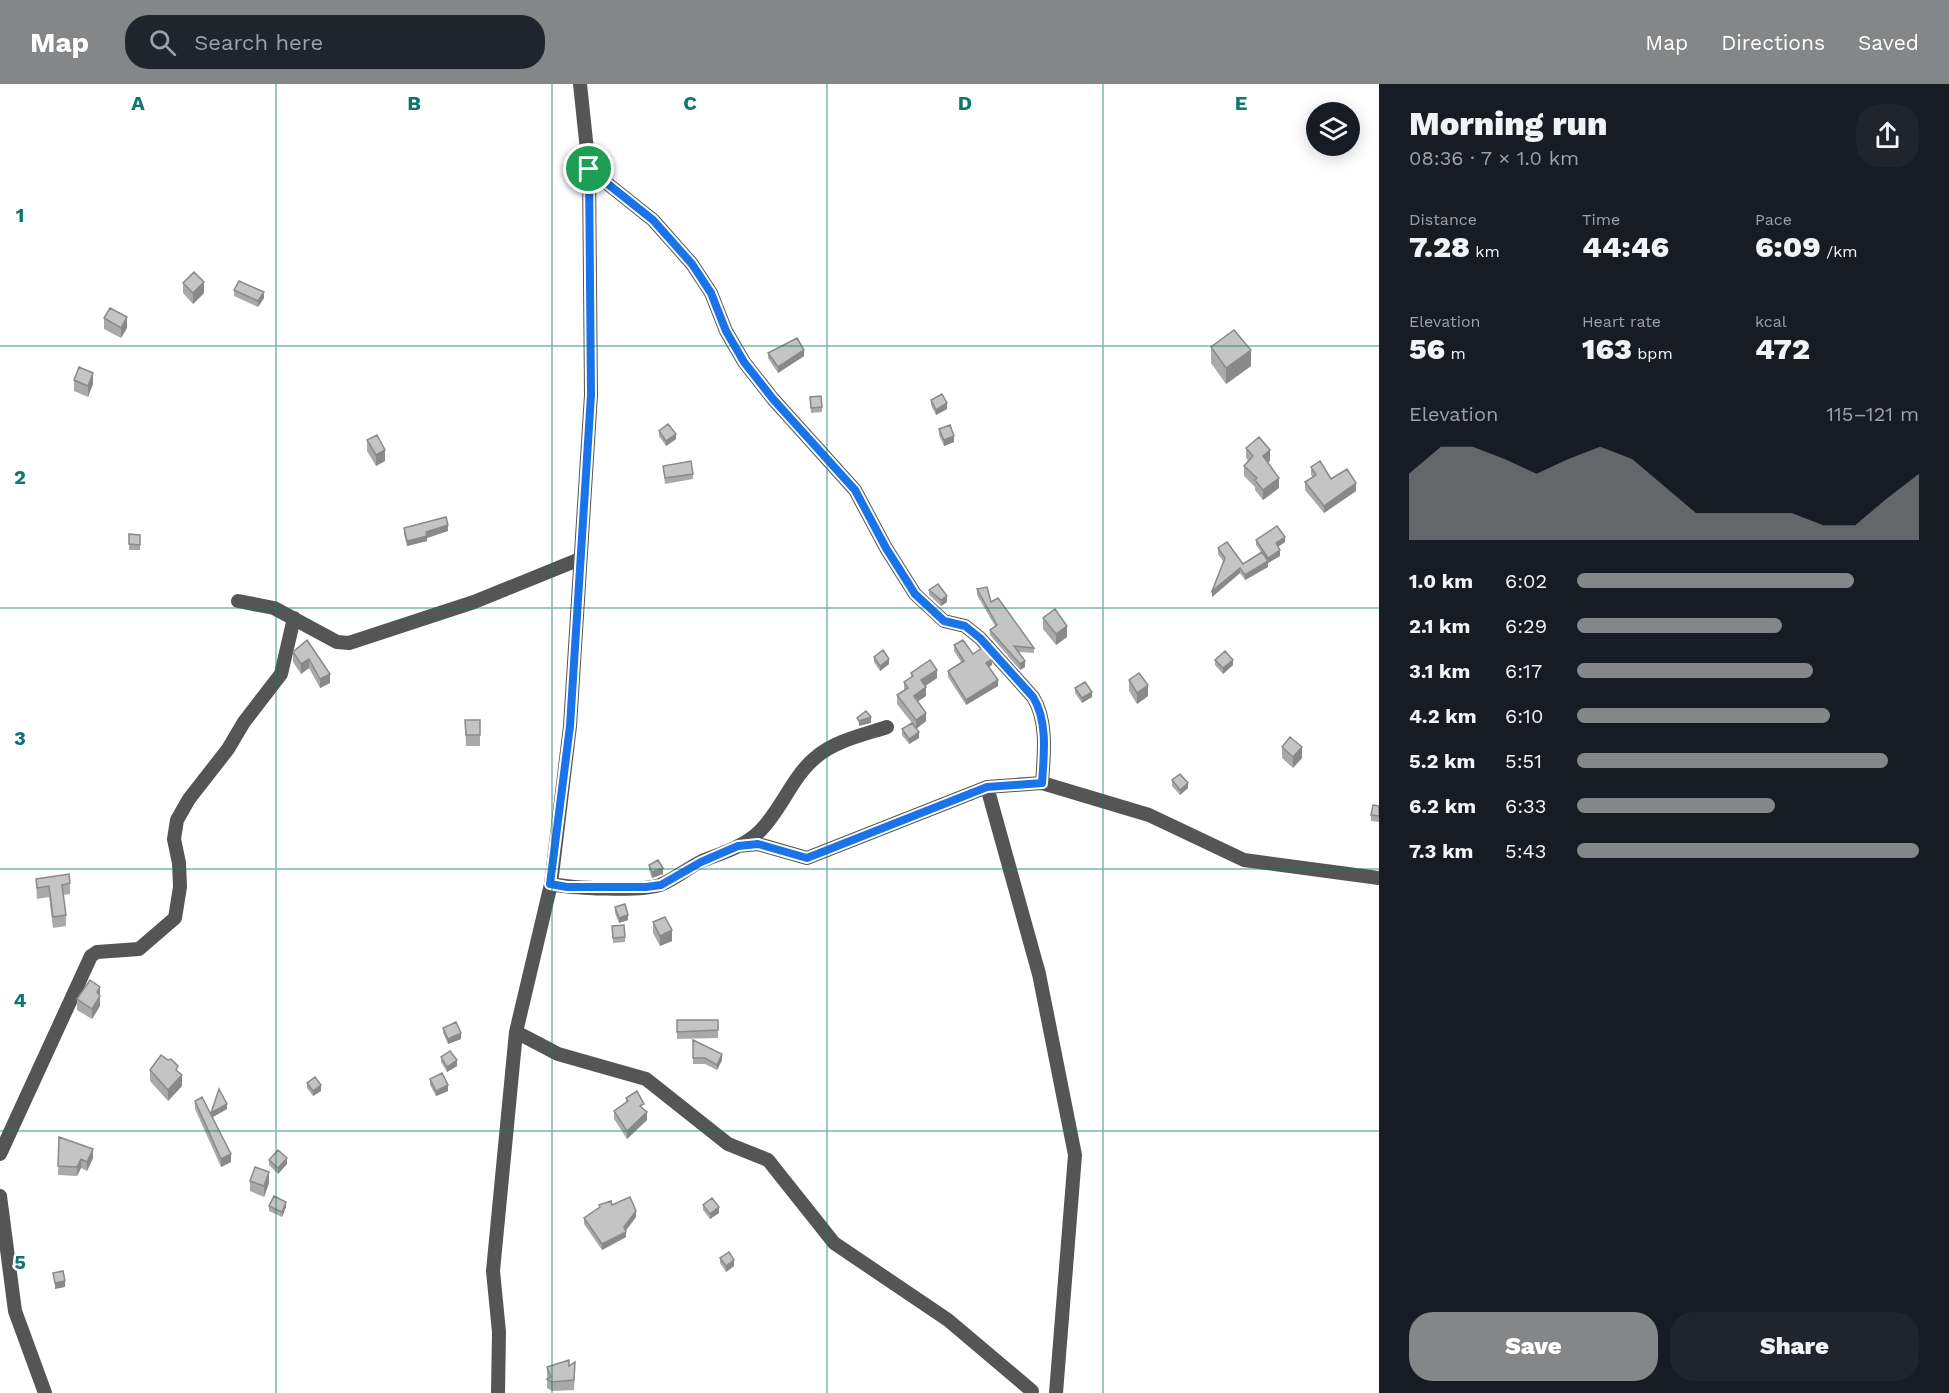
<!DOCTYPE html>
<html lang="en">
<head>
<meta charset="utf-8">
<style>
  body { margin:0; font-family:"Work Sans",sans-serif; background:#20242c; color:#f1f3f6; height:100vh; display:flex; flex-direction:column; font-size:22px; white-space:nowrap }
  * { box-sizing:border-box; margin:0 }
  p { font-size:20px; color:#9ea1a6 }
  .icon { flex:none; width:33px; height:33px; fill:none; stroke:currentColor; stroke-width:2; stroke-linecap:round; stroke-linejoin:round }
  .map { position:relative; flex:1; overflow:hidden }
  .side { display:flex; flex-direction:column; background:#171b24; width:570px }
  .side>* { flex:none }
  .controls { position:absolute; left:1306px; top:18px; display:grid; gap:12px }
  .controls a { display:grid; place-items:center; width:54px; height:54px; border-radius:50%; background:#171b24; box-shadow:0 3px 15px #0003; font-size:30px }
  .pin { position:absolute; display:grid; place-items:center; width:51px; height:51px; color:#fff; margin:-26px; border:3px solid #fff; border-radius:50%; box-shadow:0 2px 6px #0007 }
  .round { display:grid; place-items:center; flex:none; width:63px; height:63px; border-radius:24px; background:#20242c }
  .headline { display:flex; align-items:center; justify-content:space-between; height:102px; padding:0 30px }
  h1 { font-size:33px; font-weight:800; line-height:45px }
  .stats { display:grid; grid-template-columns:repeat(3,1fr); gap:9px; height:102px; padding:6px 30px }
  .stats div { display:grid; align-content:center }
  .stats b { font-size:30px; font-weight:800 }
  .stats small { font-size:16px; font-weight:400 }
  .stats p { font-size:16px }
  .chart { height:168px; padding:12px 30px }
  .chart p { display:flex; justify-content:space-between }
  .chart svg { width:100%; height:108px; margin-top:6px; fill:#858687; opacity:.7 }
  .cta { display:flex; gap:12px; margin-top:auto; padding:12px 30px }
  .cta a { flex:1; height:69px; border-radius:24px; background:#858687; color:#fff; font-size:24px; font-weight:800; line-height:69px; text-align:center }
  .cta a+a { background:#20242c; color:#f1f3f6 }
  ul { padding:0 30px; list-style:none; font-size:20px }
  li { display:grid; grid-template-columns:96px 72px 1fr; align-items:center; height:45px }
  li i { height:15px; border-radius:8px; background:#858687 }
  header { display:flex; align-items:center; gap:36px; box-sizing:border-box; height:84px; padding:0 30px; background:#858687; color:#fff }
  header strong { font-size:28px }
  nav { display:flex; gap:33px; margin-inline-start:auto; font-size:21px }
  .search { width:420px; height:54px; background:#20242c; display:flex; align-items:center; gap:15px; box-sizing:border-box; padding:0 21px; border-radius:24px; color:#9ea1a6; font-size:22px }
  main { display:flex; flex:1; min-height:0 }
  .map>svg:first-child { display:block }
  .lines { fill:none; stroke-linecap:round; stroke-linejoin:round }
  .minor { stroke:#555; stroke-width:14 }
  .wall { fill:#a9a9a9 }
  .shaded-wall { fill:#898989 }
  .building { fill:#c4c4c4; stroke:#898989; stroke-width:1.5 }
  .route-casing { stroke:#fff; stroke-width:12 }
  .route { stroke:#1a73e8; stroke-width:8 }
  .grid { fill:none; stroke:#0f766e; stroke-width:1.5; stroke-opacity:0.55 }
  .grid-label { font-size:20px; text-anchor:middle; font-weight:bold; fill:#0f766e; stroke:#fff; stroke-width:5; stroke-linejoin:round; paint-order:stroke }
</style>
</head>
<body>
<header>
<strong>Map</strong>
<div class="search"><svg class="icon" aria-label="search" viewBox="0 0 24 24"><circle cx="10" cy="10" r="6"/><path d="M15 15l6 6"/></svg>Search here</div>
<nav><a>Map</a><a>Directions</a><a>Saved</a></nav>
</header>
<main>
<div class="map">
<svg width="1379" height="1309" viewBox="0 0 1379 1309">
  <rect width="100%" height="100%" fill="#fff"/>
  <g class="lines">
    <!-- minor -->
    <path class="minor" d="M589,85L653,136L692,180L711,209L726,247L744,278L773,315L855,406L886,464L915,510L944,537L965,542L980,554L1033,613C1048,637 1044,671 1042,699
      M238,517L274,524L337,558L349,559L474,518L580,475
      M987,703L1039,890L1075,1071L1056,1309
      M738,762L758,760L807,774L987,703L1042,699L1149,731L1244,776L1379,794
      M551,800C572,804 640,808 660,801C675,795 689,783 704,776C723,769 745,762 760,747C782,725 792,693 815,674C834,657 863,651 887,643
      M516,948L558,970L646,995L728,1060L768,1076L834,1159L948,1236L1032,1307
      M0,1070L91,872L97,868L139,865L175,834L180,803L179,779L174,755L177,736L189,715L228,665L244,638L281,590L294,534
      M0,1112L15,1227L45,1309
      M498,1309L499,1248L493,1187L516,948L551,800L570,642L591,311L589,85L580,0"/>
  </g>
  <!-- wall -->
  <path class="wall" d="M183,199L204,209L193,220L183,209Z
    M234,206L264,214L258,223L234,212Z
    M104,234L127,244L121,254L104,245Z
    M1211,263L1251,282L1226,300L1211,279Z
    M768,269L804,272L778,289L768,274Z
    M74,296L93,300L88,313L74,307Z
    M810,313L822,323V328L811,329Z
    M931,316L947,325L936,331L931,321Z
    M939,345L954,358L944,362L939,351Z
    M659,347L676,355L666,362L659,352Z
    M367,356L385,377L376,382L367,367Z
    M1246,364L1270,377L1268,378L1279,404L1263,416L1255,406V403L1244,392V382L1248,376L1246,374Z
    M663,382L693,390V395L665,400Z
    M1311,383L1331,395L1356,407L1324,429L1305,406V398L1313,393L1311,391Z
    M404,444L448,447L427,454V457L407,462L404,450Z
    M129,450L140,451V466H129Z
    M1256,456L1285,458L1278,463L1280,472L1268,479V483L1245,496L1240,489L1212,513L1223,477L1218,470V464L1243,480L1261,468L1256,461Z
    M977,505L991,518L1034,564V569L1018,568L1025,583L1020,586L990,551V546L995,542L977,511Z
    M929,506L947,518L941,522L929,511Z
    M1043,534L1067,553L1056,561L1043,545Z
    M307,556L330,599L320,604L309,584L301,590L293,578V568Z
    M954,561L992,581L989,583L998,602L966,621L948,593V587L961,578L954,567Z
    M874,573L889,580L880,587L874,578Z
    M1215,576L1233,581L1223,590L1215,581Z
    M911,589L937,594L925,602L926,612L918,617L926,637L916,645L919,654L909,660L902,651V645L912,639L897,620V611L904,607V598L911,593Z
    M1129,596L1148,612L1137,620L1129,607Z
    M1075,604L1092,613L1082,619L1075,609Z
    M465,636H480V662H466Z
    M1282,663L1302,674L1293,684L1282,674Z
    M1172,696L1188,704L1180,711L1172,702Z
    M1379,722V738L1371,737V731Z
    M649,781L663,790L652,794L649,786Z
    M36,795L70,799V810L63,811L66,831V842L53,844L49,813L37,815Z
    M615,823L628,836L619,839L615,829Z
    M653,838L672,857L660,862L653,849Z
    M612,842L625,853V858L613,859Z
    M100,903V922L92,935L77,926V915Z
    M677,936H718V954L677,955Z
    M443,944L461,955L448,960L443,949Z
    M693,956L722,976L717,986L705,980H693Z
    M441,973L457,982L447,988L441,978Z
    M150,986L178,987L182,1002L168,1017L150,997Z
    M430,995L448,1007L436,1012L430,1001Z
    M307,999L321,1007L313,1012L307,1004Z
    M626,1014L644,1026L647,1036L627,1055L614,1035V1027L626,1019Z
    M195,1017L211,1031L227,1025L213,1033L231,1078L221,1083L195,1025Z
    M59,1053L93,1074L87,1087L81,1084L77,1092L58,1091Z
    M269,1076L287,1080L278,1090L269,1081Z
    M250,1097L269,1099L264,1113L250,1107Z
    M599,1121H612L636,1133L626,1147V1153L602,1166L584,1140V1134L599,1124Z
    M703,1121L719,1129L710,1135L703,1126Z
    M269,1122L286,1123L282,1133L269,1127Z
    M720,1174L734,1182L726,1188L720,1179Z
    M569,1282L575,1287L574,1306L552,1307L547,1304V1283Z"/>
  <!-- shaded-wall -->
  <path class="shaded-wall" d="M204,198V209L193,220V209Z
    M264,208V214L258,223V217Z
    M127,233V244L121,254V244Z
    M804,266V272L778,289V283Z
    M1251,266V282L1226,300V284Z
    M93,289V300L88,313V302Z
    M947,319V325L936,331V326Z
    M676,350V355L666,362V357Z
    M954,352V358L944,362V356Z
    M385,366V377L376,382V371Z
    M1270,366V377L1263,382V372Z
    M1279,394V404L1263,416V406Z
    M1356,399V407L1324,429V422Z
    M448,441V447L427,454V457L407,462V457L426,448Z
    M1285,453V458L1276,464V459Z
    M1280,466V472L1268,479V483L1245,496V491L1268,477V474Z
    M1240,484V489L1212,513V507Z
    M947,512V518L941,522V516Z
    M1067,542V553L1056,561V550Z
    M309,575V584L301,590V580Z
    M889,575V580L880,587V582Z
    M992,575V581L986,585V579Z
    M1233,576V581L1223,590V584Z
    M1025,577V583L1020,586V580Z
    M937,586V594L921,605V596Z
    M330,590V599L320,604V595Z
    M998,596V602L966,621V616Z
    M1148,601V612L1137,620V609Z
    M926,603V612L914,620V612Z
    M1092,608V613L1082,619V614Z
    M926,629V637L916,645V636Z
    M871,633V639L859,642V637Z
    M919,648V654L909,660V655Z
    M1302,663V674L1293,684V673Z
    M1188,699V704L1180,711V706Z
    M663,784V790L652,794V788Z
    M628,831V836L619,839V834Z
    M672,846V857L660,862V852Z
    M100,903V922L92,935V925L97,908Z
    M461,949V955L448,960V955Z
    M722,970V976L717,986V981Z
    M457,976V982L447,988V983Z
    M182,991V1002L168,1017V1006Z
    M321,1001V1007L313,1012V1007Z
    M448,1001V1007L436,1012V1007Z
    M227,1020V1025L211,1034V1029Z
    M647,1028V1036L627,1055V1047Z
    M93,1065V1074L87,1087V1078Z
    M231,1070V1078L221,1083V1075Z
    M287,1074V1080L278,1090V1084Z
    M81,1075V1084L77,1092V1083Z
    M269,1088V1099L264,1113V1102Z
    M286,1118V1123L282,1133V1128Z
    M719,1123V1129L710,1135V1130Z
    M636,1127V1133L624,1148H626V1153L602,1166V1160L624,1143Z
    M734,1176V1182L726,1188V1182Z
    M65,1197V1203L55,1205V1199Z"/>
  <!-- building -->
  <path class="building" d="M194,188L204,198L193,209L183,199Z
    M239,197L264,208L258,217L234,206Z
    M110,224L127,233L121,244L104,234Z
    M1234,246L1251,266L1226,284L1211,263Z
    M797,254L804,266L778,283L768,269Z
    M79,283L93,289L88,302L74,296Z
    M942,310L947,319L936,326L931,316Z
    M821,312L822,323L811,324L810,313Z
    M668,340L676,350L666,357L659,347Z
    M950,341L954,352L944,356L939,345Z
    M377,351L385,366L376,371L367,356Z
    M1259,353L1270,366L1263,372L1279,394L1263,406L1255,396L1257,394L1244,382L1253,372L1246,364Z
    M691,377L693,390L665,394L663,382Z
    M1320,377L1331,395L1347,385L1356,399L1324,422L1305,398L1316,391L1311,383Z
    M446,433L448,441L426,448L427,452L407,457L404,444Z
    M1277,442L1285,453L1276,459L1280,466L1268,474L1256,456Z
    M129,450L140,451V461L129,460Z
    M1227,458L1243,480L1262,468L1268,477L1245,491L1240,484L1212,507L1225,474L1218,464Z
    M938,500L947,512L941,516L929,506Z
    M987,503L991,518L998,514L1034,564L1014,562L1025,577L1020,580L990,546L997,541L977,505Z
    M1055,525L1067,542L1056,550L1043,534Z
    M307,556L330,590L320,595L309,575L301,580L293,568Z
    M963,556L973,570L982,564L992,575L986,579L998,596L966,616L948,587L964,577L954,561Z
    M883,566L889,575L880,582L874,573Z
    M1225,567L1233,576L1223,584L1215,576Z
    M930,576L937,586L921,596L926,603L914,612L926,629L916,636L897,611L908,604L904,598L913,592L911,589Z
    M1139,589L1148,601L1137,609L1129,596Z
    M1085,598L1092,608L1082,614L1075,604Z
    M866,627L871,633L859,637L857,634Z
    M465,636H480V651H466Z
    M912,639L919,648L909,655L902,645Z
    M1290,653L1302,663L1293,673L1282,663Z
    M1180,690L1188,699L1180,706L1172,696Z
    M1373,721L1379,722V732L1371,731Z
    M658,776L663,784L652,788L649,781Z
    M69,790L70,799L62,801L66,831L53,833L49,802L37,804L36,795Z
    M625,820L628,831L619,834L615,823Z
    M665,833L672,846L660,852L653,838Z
    M624,841L625,853L613,854L612,842Z
    M90,896L100,903L97,908L100,912L92,925L77,915Z
    M677,936H718V946L677,948Z
    M456,938L461,949L448,955L443,944Z
    M693,956L722,970L717,981L705,974H693Z
    M450,967L457,976L447,983L441,973Z
    M161,971L168,976L171,975L178,982L176,986L182,991L168,1006L150,986Z
    M442,989L448,1001L436,1007L430,995Z
    M315,993L321,1001L313,1007L307,999Z
    M219,1005L227,1020L211,1029Z
    M637,1007L644,1020L640,1022L647,1028L627,1047L614,1027L628,1017L626,1014Z
    M202,1013L231,1070L221,1075L195,1017Z
    M59,1053L93,1065L87,1078L81,1075L77,1083L58,1082Z
    M278,1066L287,1074L278,1084L269,1076Z
    M255,1083L269,1088L264,1102L250,1097Z
    M274,1112L286,1118L282,1128L269,1122Z
    M630,1113L636,1127L624,1143L626,1148L602,1160L584,1134L600,1123L599,1121L611,1117L612,1121Z
    M712,1114L719,1123L710,1130L703,1121Z
    M729,1168L734,1176L726,1182L720,1174Z
    M63,1187L65,1197L55,1199L53,1189Z
    M569,1276V1282L575,1278L574,1296L552,1298L547,1295L551,1293L547,1283Z"/>
  <g class="lines">
    <defs>
      <path id="route" d="M589,85L653,136L692,180L711,209L726,247L744,278L773,315L855,406L886,464L915,510L944,537L965,542L980,554L1033,613C1048,637 1044,671 1042,699L987,703L807,774L758,760L738,762L701,778L661,801L646,803H567L550,800L570,642L591,311Z"/>
    </defs>
    <!-- route casing -->
    <use href="#route" class="route-casing"/>
    <!-- route -->
    <use href="#route" class="route"/>
  </g>
  <!-- grid -->
  <path class="grid" d="M276,0V1309M552,0V1309M827,0V1309M1103,0V1309M0,262H1379M0,524H1379M0,785H1379M0,1047H1379"/>
  <g class="grid-label">
    <text x="138" y="26">A</text>
    <text x="414" y="26">B</text>
    <text x="690" y="26">C</text>
    <text x="965" y="26">D</text>
    <text x="1241" y="26">E</text>
    <text x="20" y="138">1</text>
    <text x="20" y="400">2</text>
    <text x="20" y="661">3</text>
    <text x="20" y="923">4</text>
    <text x="20" y="1185">5</text>
  </g>
</svg>
<div class="controls">
<a><svg class="icon" aria-label="layers" viewBox="0 0 24 24"><path d="M12 4l9 5-9 5-9-5zM3 14l9 5 9-5"/></svg></a>
</div>
<div class="pin" style="left:589px;top:85px;background:#1e9e55"><svg class="icon" aria-label="arrive" viewBox="0 0 24 24"><path d="M6 21V4h12l-3 4 3 4H6"/></svg></div>
</div>
<section class="side">
<div class="headline"><div><h1>Morning run</h1><p>08:36 · 7 × 1.0 km</p></div><a class="round"><svg class="icon" aria-label="share" viewBox="0 0 24 24"><path d="M12 15V3M7 8l5-5 5 5M5 13v7h14v-7"/></svg></a></div>
<div class="stats">
<div><p>Distance</p><b>7.28<small> km</small></b></div>
<div><p>Time</p><b>44:46</b></div>
<div><p>Pace</p><b>6:09<small> /km</small></b></div>
</div>
<div class="stats">
<div><p>Elevation</p><b>56<small> m</small></b></div>
<div><p>Heart rate</p><b>163<small> bpm</small></b></div>
<div><p>kcal</p><b>472</b></div>
</div>
<div class="chart"><p><span>Elevation</span>115–121 m</p>
<svg viewBox="0 0 160 44" preserveAspectRatio="none"><path d="M0 44V17L10 6L20 6L30 11L40 17L50 11L60 6L70 11L80 22L90 33L100 33L110 33L120 33L130 38L140 38L150 27L160 17V44z"/></svg>
</div>
<ul>
<li><b>1.0 km</b>6:02<i style="width:81%"></i></li>
<li><b>2.1 km</b>6:29<i style="width:60%"></i></li>
<li><b>3.1 km</b>6:17<i style="width:69%"></i></li>
<li><b>4.2 km</b>6:10<i style="width:74%"></i></li>
<li><b>5.2 km</b>5:51<i style="width:91%"></i></li>
<li><b>6.2 km</b>6:33<i style="width:58%"></i></li>
<li><b>7.3 km</b>5:43<i style="width:100%"></i></li>
</ul>
<div class="cta"><a>Save</a><a>Share</a></div>
</section>
</main>
</body>
</html>
